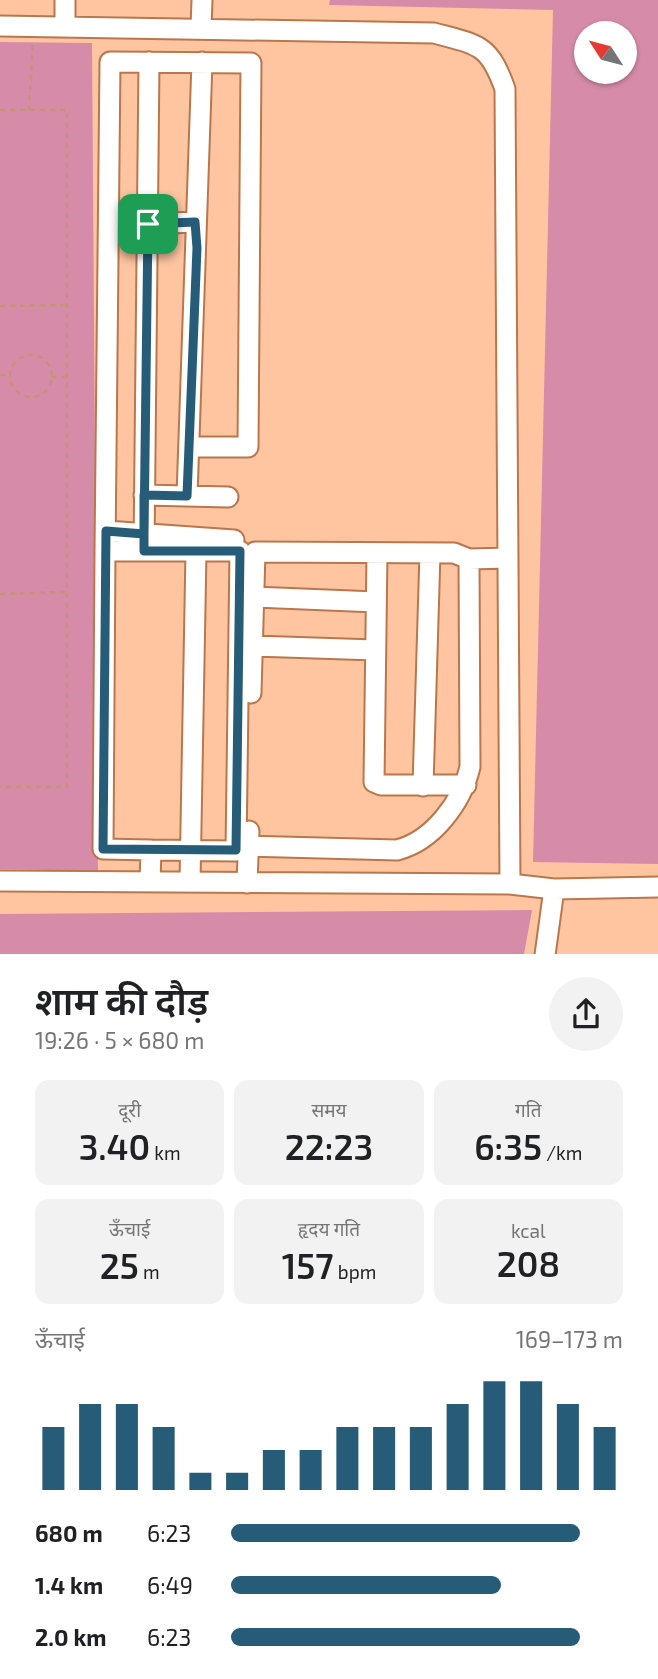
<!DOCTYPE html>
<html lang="hi">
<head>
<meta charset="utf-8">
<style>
  body { margin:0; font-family:"Exo 2","Noto Sans Devanagari",sans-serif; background:#f2f2f2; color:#202124; height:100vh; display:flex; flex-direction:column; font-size:26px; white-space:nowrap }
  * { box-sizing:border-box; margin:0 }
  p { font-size:23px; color:#757577 }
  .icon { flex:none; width:38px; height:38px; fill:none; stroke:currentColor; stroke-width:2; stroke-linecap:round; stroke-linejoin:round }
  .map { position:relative; height:954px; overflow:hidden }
  .side { display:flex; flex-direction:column; background:#fff; flex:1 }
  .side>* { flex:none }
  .needle { width:46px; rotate:306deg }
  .fabs { position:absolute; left:574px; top:21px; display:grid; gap:14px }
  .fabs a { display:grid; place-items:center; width:63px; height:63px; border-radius:50%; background:#fff; box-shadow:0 2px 5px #0004; font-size:35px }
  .pin { position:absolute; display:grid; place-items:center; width:60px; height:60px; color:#fff; margin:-30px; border-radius:14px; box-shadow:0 4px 10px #0006 }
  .round { display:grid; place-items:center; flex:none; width:74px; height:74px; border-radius:37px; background:#f2f2f2 }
  .head { display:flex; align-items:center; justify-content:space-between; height:119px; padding:0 35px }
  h1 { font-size:38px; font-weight:600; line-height:52px }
  .figures { display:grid; grid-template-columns:repeat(3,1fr); gap:10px; height:119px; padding:7px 35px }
  .figures div { display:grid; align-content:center; border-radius:14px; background:#f2f2f2; text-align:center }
  .figures b { font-size:35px; font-weight:600 }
  .figures small { font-size:19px; font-weight:400 }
  .figures p { font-size:19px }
  .chart { height:196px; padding:14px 35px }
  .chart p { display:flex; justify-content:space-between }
  .chart svg { width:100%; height:126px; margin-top:7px; stroke:#275c78; stroke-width:6 }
  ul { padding:0 35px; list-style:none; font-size:23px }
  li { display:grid; grid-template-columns:112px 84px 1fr; align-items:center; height:52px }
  li i { height:18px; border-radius:9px; background:#275c78 }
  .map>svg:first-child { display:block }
  .green { fill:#d68ba9; fill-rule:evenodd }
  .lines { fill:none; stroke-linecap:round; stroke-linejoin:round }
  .minor-casing { stroke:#b9774b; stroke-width:23 }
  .path { stroke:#c29374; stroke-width:2.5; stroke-dasharray:5 5; stroke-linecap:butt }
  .minor { stroke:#fff; stroke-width:19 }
  .route-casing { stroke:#fff; stroke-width:14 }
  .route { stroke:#275c78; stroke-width:9 }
</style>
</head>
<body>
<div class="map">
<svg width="658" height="955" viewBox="0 0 658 955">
  <rect width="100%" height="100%" fill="#fec5a0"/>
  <!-- green -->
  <path class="green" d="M330,0H658V864L533,862L553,10L329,5ZM586,33H625V72H586Z
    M0,42L92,43L98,871L0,869Z
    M532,910L524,954H0V914Z"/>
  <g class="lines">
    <defs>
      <path id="minor" d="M0,26L434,33C479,45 489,44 505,89L510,884
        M65,27V0
        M201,28L202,0
        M148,224L195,222
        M144,495L228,497
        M187,496L202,62
        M106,531L234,540
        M105,551L103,849L151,850
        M144,551L149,62
        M377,553L374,782L381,785H466
        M253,597L376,602
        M252,646L375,650
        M251,693L255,552L454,553L469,559L508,558
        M423,786L430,553
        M248,846L397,850C433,841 462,802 470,767L469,559
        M0,881L510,884L554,889L658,887
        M150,882L151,850L236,851L240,551H105L110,62L251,63L248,447H189
        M190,882L196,551
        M247,883L249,831
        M545,955L554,889"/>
    </defs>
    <!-- minor casing -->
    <use href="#minor" class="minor-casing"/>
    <!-- path -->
    <path class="path" d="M0,110H67V787H0
      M29,110L33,44
      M0,306L67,305
      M10 376a21 21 0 1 1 42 0a21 21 0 1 1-42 0Z
      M0,375H10
      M52,377H66
      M0,594L67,592"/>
    <!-- minor -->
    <use href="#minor" class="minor"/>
  </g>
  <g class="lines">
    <defs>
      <path id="route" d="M148,224L144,534L106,531L103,849L236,850L240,551H144V495L187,496L197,248L195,222L148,224"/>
    </defs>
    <!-- route casing -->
    <use href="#route" class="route-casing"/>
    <!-- route -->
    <use href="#route" class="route"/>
  </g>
</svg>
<div class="fabs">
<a><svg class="needle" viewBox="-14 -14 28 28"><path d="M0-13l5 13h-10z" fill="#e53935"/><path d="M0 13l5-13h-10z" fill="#757577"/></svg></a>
</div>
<div class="pin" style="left:148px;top:224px;background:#1e9e55"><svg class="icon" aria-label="arrive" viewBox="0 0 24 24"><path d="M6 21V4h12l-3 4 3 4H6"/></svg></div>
</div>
<section class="side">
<div class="head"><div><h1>शाम की दौड़</h1><p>19:26 · 5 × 680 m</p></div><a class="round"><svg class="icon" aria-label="share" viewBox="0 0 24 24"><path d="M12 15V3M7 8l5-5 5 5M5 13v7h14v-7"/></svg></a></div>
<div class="figures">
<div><p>दूरी</p><b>3.40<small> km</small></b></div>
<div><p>समय</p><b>22:23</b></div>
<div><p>गति</p><b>6:35<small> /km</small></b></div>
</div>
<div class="figures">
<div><p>ऊँचाई</p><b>25<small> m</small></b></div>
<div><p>हृदय गति</p><b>157<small> bpm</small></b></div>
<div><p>kcal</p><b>208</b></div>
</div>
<div class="chart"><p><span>ऊँचाई</span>169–173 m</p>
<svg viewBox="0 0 160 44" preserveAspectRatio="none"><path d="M5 44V22M15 44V14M25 44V14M35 44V22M45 44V38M55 44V38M65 44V30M75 44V30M85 44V22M95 44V22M105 44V22M115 44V14M125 44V6M135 44V6M145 44V14M155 44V22"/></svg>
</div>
<ul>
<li><b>680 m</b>6:23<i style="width:89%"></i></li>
<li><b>1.4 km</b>6:49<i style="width:69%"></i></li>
<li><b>2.0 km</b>6:23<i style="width:89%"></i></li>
</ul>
</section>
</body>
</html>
